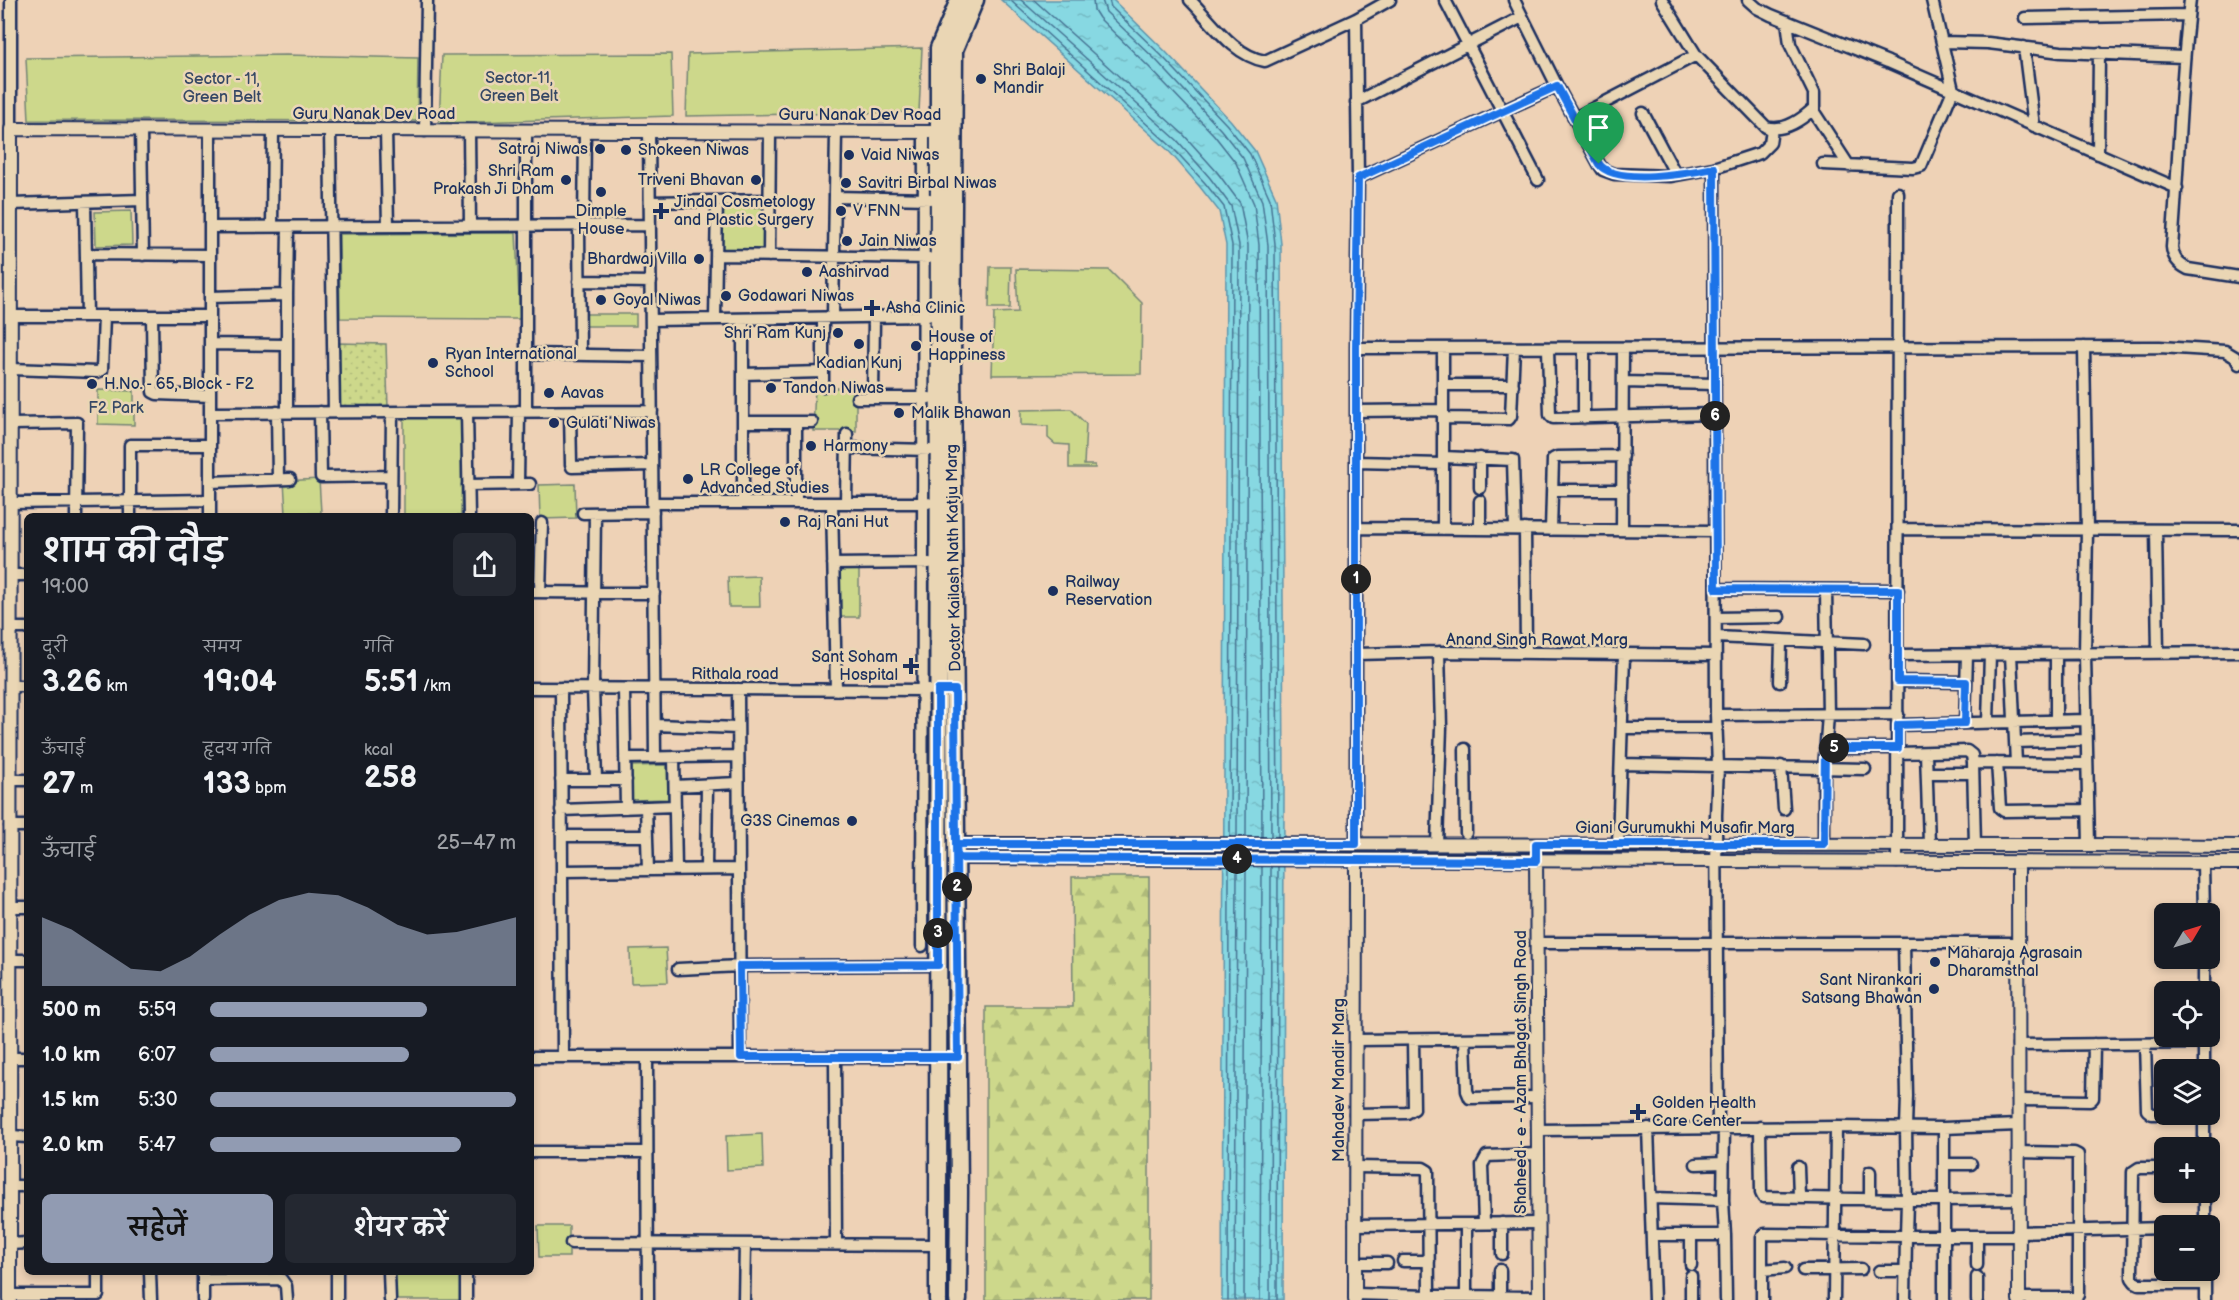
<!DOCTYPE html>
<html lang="hi">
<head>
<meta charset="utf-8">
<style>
  body { margin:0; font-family:"Balsamiq Sans","Playpen Sans Deva",sans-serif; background:#242831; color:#f1f3f6; height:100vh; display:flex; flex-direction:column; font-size:22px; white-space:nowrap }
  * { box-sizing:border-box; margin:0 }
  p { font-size:20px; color:#9ea1a6 }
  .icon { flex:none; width:33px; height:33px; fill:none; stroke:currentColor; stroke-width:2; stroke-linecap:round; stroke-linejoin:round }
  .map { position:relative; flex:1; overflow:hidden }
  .sheet { position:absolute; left:24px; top:513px; width:510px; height:762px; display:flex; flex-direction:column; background:#171b24; border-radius:9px; box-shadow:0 3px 9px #0003 }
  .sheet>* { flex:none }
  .needle { width:39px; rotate:52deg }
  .buttons { position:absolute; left:2154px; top:903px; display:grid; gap:12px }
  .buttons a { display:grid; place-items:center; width:66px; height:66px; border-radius:9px; background:#171b24; box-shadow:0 3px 9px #0003; font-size:30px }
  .pin { position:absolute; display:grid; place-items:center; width:51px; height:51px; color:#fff; margin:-62px -26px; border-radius:50% 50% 50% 0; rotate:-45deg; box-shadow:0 0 6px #0007 }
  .pin .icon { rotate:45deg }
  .km { position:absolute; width:30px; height:30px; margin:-15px; border-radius:50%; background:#222; color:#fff; font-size:16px; line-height:30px; text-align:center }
  .round { display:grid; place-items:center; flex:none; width:63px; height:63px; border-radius:9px; background:#242831 }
  .head { display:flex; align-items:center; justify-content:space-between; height:102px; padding:0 18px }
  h1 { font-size:33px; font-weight:600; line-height:45px }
  .figures { display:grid; grid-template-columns:repeat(3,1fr); gap:9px; height:102px; padding:6px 18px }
  .figures div { display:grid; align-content:center }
  .figures b { font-size:30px; font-weight:600 }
  .figures small { font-size:16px; font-weight:400 }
  .figures p { font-size:16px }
  .chart { height:168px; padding:12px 18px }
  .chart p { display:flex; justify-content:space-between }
  .chart svg { width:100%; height:108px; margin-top:6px; fill:#919bb2; opacity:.7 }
  .action { display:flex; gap:12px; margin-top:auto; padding:12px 18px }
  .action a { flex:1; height:69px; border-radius:9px; background:#919bb2; color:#111; font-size:24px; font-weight:600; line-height:69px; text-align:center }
  .action a+a { background:#242831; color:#f1f3f6 }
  ul { padding:0 18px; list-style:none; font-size:20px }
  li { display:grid; grid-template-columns:96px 72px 1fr; align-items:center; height:45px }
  li i { height:15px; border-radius:8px; background:#919bb2 }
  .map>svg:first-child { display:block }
  .grass { fill:url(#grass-dots); stroke:#748474; stroke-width:1.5 }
  .forest { fill:url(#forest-firs); stroke:#748474; stroke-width:1.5 }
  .park { fill:#cdd88b; stroke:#748474; stroke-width:1.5 }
  .water { fill:url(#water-ripples); stroke:#5c94ad; stroke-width:1.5 }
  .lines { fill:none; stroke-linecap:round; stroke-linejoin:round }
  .shore { stroke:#467393; stroke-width:1.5 }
  .minor-casing { stroke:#1b2f5e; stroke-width:15 }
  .tertiary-casing { stroke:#1b2f5e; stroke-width:16 }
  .primary-casing { stroke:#1b2f5e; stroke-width:21 }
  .minor { stroke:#ead6b4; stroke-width:10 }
  .tertiary { stroke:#ead6b4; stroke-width:12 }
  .primary { stroke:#ead6b4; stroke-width:16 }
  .route-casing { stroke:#fff; stroke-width:12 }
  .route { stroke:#1a73e8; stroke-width:8 }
  .poi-dot { fill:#1b2f5e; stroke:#ead6b4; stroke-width:2 }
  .labels { text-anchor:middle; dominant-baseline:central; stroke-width:5; stroke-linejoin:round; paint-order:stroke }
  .poi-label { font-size:16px; fill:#1b2f5e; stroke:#ead6b4; text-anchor:start }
  .park-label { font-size:16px; fill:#364865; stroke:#ead6b4 }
  .street-label { font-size:16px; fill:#1b2f5e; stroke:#ead6b4 }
</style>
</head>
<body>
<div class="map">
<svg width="2239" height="1300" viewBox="0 0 2239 1300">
  <defs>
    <pattern id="grass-dots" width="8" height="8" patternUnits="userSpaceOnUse" patternTransform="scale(1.5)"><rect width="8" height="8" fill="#cdd88b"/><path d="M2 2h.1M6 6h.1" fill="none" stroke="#afba7a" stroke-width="1.8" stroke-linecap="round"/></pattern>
    <pattern id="forest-firs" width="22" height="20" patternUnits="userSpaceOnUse" patternTransform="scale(1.5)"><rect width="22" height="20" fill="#cdd88b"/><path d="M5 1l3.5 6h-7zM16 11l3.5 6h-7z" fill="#afba7a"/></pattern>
    <pattern id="water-ripples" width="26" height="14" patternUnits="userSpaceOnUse" patternTransform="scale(1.5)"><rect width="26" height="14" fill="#87d8e2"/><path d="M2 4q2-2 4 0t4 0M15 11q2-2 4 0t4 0" fill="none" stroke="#74bac4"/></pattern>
  </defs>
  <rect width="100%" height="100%" fill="#eed2b6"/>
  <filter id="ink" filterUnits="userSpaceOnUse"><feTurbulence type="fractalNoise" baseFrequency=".0167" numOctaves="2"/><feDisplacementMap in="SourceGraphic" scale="12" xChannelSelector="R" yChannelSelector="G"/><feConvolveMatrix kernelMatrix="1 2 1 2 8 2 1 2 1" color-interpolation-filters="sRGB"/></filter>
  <g filter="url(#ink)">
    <!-- grass -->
    <path class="grass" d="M337,343L386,344L388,408L338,410Z"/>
    <!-- forest -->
    <path class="forest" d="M1072,877H1149V1300H986V1007H1073Z"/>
    <!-- park -->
    <path class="park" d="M922,48L919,112L686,116L688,54Z
      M671,54L673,116L439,123L442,55Z
      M286,55L418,58L417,121L29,120L26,58Z
      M719,204H766V252H720Z
      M131,211L132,245L96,246L95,212Z
      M516,233L520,319L340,318L339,234Z
      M990,267H1011L1010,308H989Z
      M1016,269L1109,270L1142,303L1141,374L992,375L994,313L1018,312Z
      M636,314V326H586V314Z
      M815,388H856V431H813Z
      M98,390L134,391V425L98,424Z
      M1071,409L1086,424L1084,465H1095V468H1069V445L1055,444L1048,438V426L1021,425V410Z
      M404,418H462L461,516H404Z
      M319,479L321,513L286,514L284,481Z
      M575,484L576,518L540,519L539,485Z
      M839,567H859V617H839Z
      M759,576L760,607H729L728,577Z
      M667,765L668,799L632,800L631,766Z
      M666,948L668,982L631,983L630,949Z
      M762,1134L763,1168L727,1170L726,1136Z
      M538,1226H569V1257H539Z
      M394,1272H460V1300H394Z"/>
    <!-- water -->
    <path class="water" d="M1001,0H1113L1165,51L1231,121L1255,151L1276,198L1281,244L1284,784L1283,1300H1222L1226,245L1219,211L1200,187L1168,150Z"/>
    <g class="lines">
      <!-- shore -->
      <path class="shore" d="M1010,0L1172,147L1205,183L1224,207L1232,245L1230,837
        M1021,0L1177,140L1210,178L1231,206L1239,245L1237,837
        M1034,0L1183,134L1217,172L1240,203L1248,245L1246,837
        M1093,0L1094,10L1099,18L1149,67L1214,135L1236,163L1254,204L1259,245L1262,837
        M1102,0L1106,12L1156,60L1221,130L1243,158L1262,201L1268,245L1271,837
        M1109,0L1111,7L1161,55L1227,125L1250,154L1270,199L1275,244L1278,837
        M1228,1300L1229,867
        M1235,1300L1237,867
        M1244,1300L1246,867
        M1260,1300L1262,867
        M1270,1300L1271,867
        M1277,1300L1278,867"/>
      <defs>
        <path id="minor" d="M1190,0C1212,22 1234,56 1265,61L1356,19L1390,0
          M1445,0L1538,180
          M1514,0L1557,86L1599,164L1603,170L1614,174L1670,176L1714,168L1760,153L1770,143L1772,129
          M1662,0L1696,55
          M1748,0L1757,8L1771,15L1888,62L2177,188
          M2190,0C2180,82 2179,165 2172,247C2173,258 2178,264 2188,269L2239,277
          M2025,18L2188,15
          M1356,19L1358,178L1356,348V844
          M1787,21L1790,44L1814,93V112L1849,166
          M1942,42L1988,43L2061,52L2183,57
          M2024,47L2034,126
          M1356,102L1522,17
          M1643,113L1676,175
          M1575,118L1696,55L1766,127C1783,132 1801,120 1813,109
          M11,129V0
          M141,130L143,255
          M330,130L334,412
          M386,130L388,226
          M425,131L427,0
          M469,131L470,226
          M649,131L655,757
          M2098,154L2099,53
          M1823,164L1913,168L1921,166L1953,90L1932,0
          M1714,168L1716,715L1718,766L1716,815L1718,1128
          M1358,178L1557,86
          M835,197L930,199
          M85,202L87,316
          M650,202L770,200
          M11,204L142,200
          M579,225L580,355
          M584,225L585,131
          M272,226L273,130
          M210,227L650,225
          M86,254L210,255
          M717,255L929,258
          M769,256L770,132
          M579,281L651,282
          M287,295V345
          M210,297L287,295L288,227
          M11,316H210
          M152,316L153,392L157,394L210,396
          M833,317L836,132
          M715,319L717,201
          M823,319V386
          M651,320L928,316
          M210,344L287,345V412
          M2084,347L2087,530L2085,654L2089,845
          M1356,348L2160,347L2225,351L2235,357L2239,364
          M1548,349L1550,415L1553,418L1715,414
          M526,354L651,356
          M11,369L97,372L102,370L104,316
          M743,374L823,372
          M1623,382L1715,384
          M1443,385H1513
          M873,397L874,317
          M857,398H929
          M526,411V131
          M1356,411L1443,410
          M277,412L278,479
          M320,412L321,477L391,476
          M467,412L469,516
          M570,412L571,464L572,467L652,465
          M210,413L652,411
          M1443,418L1509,419L1511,416L1514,348
          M1584,418V348
          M743,422H812
          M796,422V503
          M11,424L77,423L76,516
          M846,448L930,450
          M1443,457L1513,460L1515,529
          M1356,462L1443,464
          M210,482L290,479
          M518,484L519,411
          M468,485L530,484
          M1480,488V458
          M1552,490H1623
          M11,503L210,500
          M653,503H928
          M743,503V319
          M832,503L836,690
          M846,503L847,434
          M583,513L653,512
          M595,513L593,688L596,780
          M130,516V445H210
          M210,516V130
          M391,516L392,413
          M1356,528L1715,531
          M1443,529V348
          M1480,529V501
          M1525,529L1526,652
          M1898,529L2239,530
          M1551,530L1553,459L1557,457L1623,456
          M1622,530L1623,348
          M2156,530L2158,653
          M833,564L929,563
          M11,575H27
          M1716,589L1898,590
          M531,592L654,593
          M540,592L542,523
          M1716,618L1779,617
          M11,628H27
          M1716,637L1864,644
          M1356,654L1439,652
          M2011,654L2016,763
          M1898,655L2239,652
          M1898,681L1966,682
          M1780,682L1781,641
          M11,686H27
          M531,688L928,690
          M561,688L563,1057
          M624,689L626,808
          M738,689L740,1057
          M1716,715L1898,714
          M2056,720V654
          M1988,722L1990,654
          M1965,723L1967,655
          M655,725L738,728
          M1898,725L2086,720
          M1623,728H1717
          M2015,742L2086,740
          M1825,748H1898
          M1465,749L1466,833
          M1898,753L1967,751L1972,755L1973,763
          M1926,753L1929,844
          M674,757L676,870
          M625,758L738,756
          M1997,763L2000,808L2004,811L2088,810
          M1621,764L1865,769
          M1781,766L1784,809
          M1927,773H1973
          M11,780H27
          M561,780H626
          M675,786L738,783
          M646,807L648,870
          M561,810L675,806
          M10,826H27
          M562,836H647
          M1437,844L1441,727L1439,652L1716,655
          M1618,844L1624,655
          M1824,844V768L1828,715L1826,590
          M1975,845L1973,763L2087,764
          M1897,862L1898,193
          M2203,863L2204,914
          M706,869L707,785
          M562,871L739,869
          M11,907H27
          M1536,943H2018
          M922,946L924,132
          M2204,958V992
          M11,960H27
          M678,969L740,966L938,965
          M2204,1037V1070
          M1465,1039L1467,1091L1470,1098L1537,1097
          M1356,1040L1537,1038
          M2145,1044L2147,1110L2152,1114H2164
          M2018,1045L2204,1043
          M531,1057H958
          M647,1057L648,1300
          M835,1057L836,1244
          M11,1058H27
          M2018,1100L2090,1101L2093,1098L2094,1044
          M1355,1114L1407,1113L1414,1109L1413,1040
          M2204,1114V1148
          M1760,1127L1761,1193L1763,1197L1907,1200L1906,1127L1907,1096L1904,943
          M1648,1128L1654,1300
          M1944,1128V1200L2019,1199
          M1538,1130L1836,1127L1944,1128L2018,1125
          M11,1136L27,1137
          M531,1152H647
          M2018,1152L2074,1153L2078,1155V1295L2075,1298H2019
          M1696,1164L1723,1163
          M1944,1164H1971
          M1798,1167L1799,1196
          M2164,1168H2139L2133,1172L2132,1278L2135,1282L2139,1284H2205
          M1870,1172V1199
          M10,1186H27
          M2205,1192V1226
          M1651,1198L1723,1200L1724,1128
          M1723,1200L1725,1235
          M1907,1200H1944V1236H1906Z
          M1484,1223L1482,1165L1487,1156L1538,1154
          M1466,1224V1296L1539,1297
          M1355,1225L1538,1223
          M2019,1232L2164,1228
          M1652,1235H1725L1726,1300
          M1691,1235V1265
          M1977,1236V1265
          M571,1243L939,1245
          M11,1244L27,1243
          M1502,1254V1223
          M1403,1261H1429
          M1355,1263H1387
          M1500,1270V1297
          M1762,1270L1785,1268
          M1803,1270L1861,1269
          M2205,1270V1300
          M1879,1271H1906
          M150,1272L151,1300
          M203,1272V1300
          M337,1272V1300
          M389,1272L390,1300
          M466,1272V1300
          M1691,1276V1300
          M1977,1277V1300
          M203,1280L281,1279L286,1286L287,1300
          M1355,1294L1429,1296L1428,1171L1423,1168L1355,1167
          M10,1295H98V1272
          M1429,1296H1466
          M744,1300L745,1244
          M1762,1300V1237L1765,1234L1906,1236L1905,1300
          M1834,1300L1836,1127
          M1944,1300V1236H2019"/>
        <path id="tertiary" d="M956,844L2089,845L2239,846
          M1536,854L1539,1300
          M957,858L2239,863
          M2018,863L2019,1300
          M10,1300L11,129L946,132
          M1355,1300L1356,860"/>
        <path id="primary" d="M938,1300L939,48L959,0
          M958,1300L959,1191L952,366L954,50L975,0"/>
      </defs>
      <!-- minor casing -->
      <use href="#minor" class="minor-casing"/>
      <!-- tertiary casing -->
      <use href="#tertiary" class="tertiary-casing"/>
      <!-- primary casing -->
      <use href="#primary" class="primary-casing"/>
      <!-- minor -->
      <use href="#minor" class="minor"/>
      <!-- tertiary -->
      <use href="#tertiary" class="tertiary"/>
      <!-- primary -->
      <use href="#primary" class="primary"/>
    </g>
  </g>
  <g class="lines" filter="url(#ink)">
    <defs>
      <path id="route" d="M1599,164L1557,86L1358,178L1356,348V844H956L958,1057H741L740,966L938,965V690H955L956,844L957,858L1536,861V844H1824L1825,748H1898V725L1965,723L1966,682L1898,681V590L1716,589L1714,168C1689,173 1615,186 1599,164"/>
    </defs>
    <!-- route casing -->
    <use href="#route" class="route-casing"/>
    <!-- route -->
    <use href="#route" class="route"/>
  </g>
  <!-- markers -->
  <g class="poi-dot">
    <circle cx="981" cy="79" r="6"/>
    <circle cx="600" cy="149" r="6"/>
    <circle cx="626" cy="150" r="6"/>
    <circle cx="849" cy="155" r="6"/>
    <circle cx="566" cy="180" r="6"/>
    <circle cx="756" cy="180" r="6"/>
    <circle cx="846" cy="183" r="6"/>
    <circle cx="601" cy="192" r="6"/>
    <path d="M658 202h6v6h6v6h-6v6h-6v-6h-6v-6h6z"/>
    <circle cx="841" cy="211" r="6"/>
    <circle cx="847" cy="241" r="6"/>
    <circle cx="699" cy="259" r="6"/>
    <circle cx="807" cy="272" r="6"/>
    <circle cx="726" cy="296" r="6"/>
    <circle cx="601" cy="300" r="6"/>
    <path d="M869 299h6v6h6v6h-6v6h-6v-6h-6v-6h6z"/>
    <circle cx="838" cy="333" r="6"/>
    <circle cx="859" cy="344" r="6"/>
    <circle cx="916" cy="346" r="6"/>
    <circle cx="433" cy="363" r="6"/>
    <circle cx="92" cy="384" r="6"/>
    <circle cx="771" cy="388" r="6"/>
    <circle cx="549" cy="393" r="6"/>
    <circle cx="899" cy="413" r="6"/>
    <circle cx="554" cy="423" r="6"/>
    <circle cx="811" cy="446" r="6"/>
    <circle cx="688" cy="479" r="6"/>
    <circle cx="785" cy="522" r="6"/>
    <circle cx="1053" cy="591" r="6"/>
    <path d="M908 657h6v6h6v6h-6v6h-6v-6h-6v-6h6z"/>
    <circle cx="852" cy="821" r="6"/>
    <circle cx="1935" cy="962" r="6"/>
    <circle cx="1934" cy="989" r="6"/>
    <path d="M1635 1103h6v6h6v6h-6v6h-6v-6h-6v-6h6z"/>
  </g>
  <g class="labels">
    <!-- poi labels -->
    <g class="poi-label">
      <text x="993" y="70">Shri Balaji<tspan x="993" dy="18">Mandir</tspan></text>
      <text x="588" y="149" text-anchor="end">Satraj Niwas</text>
      <text x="638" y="150">Shokeen Niwas</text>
      <text x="861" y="155">Vaid Niwas</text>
      <text x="554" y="171" text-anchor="end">Shri Ram<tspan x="554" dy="18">Prakash Ji Dham</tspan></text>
      <text x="744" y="180" text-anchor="end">Triveni Bhavan</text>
      <text x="858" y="183">Savitri Birbal Niwas</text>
      <text x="674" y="202">Jindal Cosmetology<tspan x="674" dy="18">and Plastic Surgery</tspan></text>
      <text x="601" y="211" text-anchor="middle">Dimple<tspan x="601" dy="18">House</tspan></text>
      <text x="853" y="211">V FNN</text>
      <text x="859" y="241">Jain Niwas</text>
      <text x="687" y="259" text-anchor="end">Bhardwaj Villa</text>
      <text x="819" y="272">Aashirvad</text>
      <text x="738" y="296">Godawari Niwas</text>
      <text x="613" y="300">Goyal Niwas</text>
      <text x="886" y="308">Asha Clinic</text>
      <text x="826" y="333" text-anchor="end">Shri Ram Kunj</text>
      <text x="928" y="337">House of<tspan x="928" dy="18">Happiness</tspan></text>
      <text x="445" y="354">Ryan International<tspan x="445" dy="18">School</tspan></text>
      <text x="859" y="363" text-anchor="middle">Kadian Kunj</text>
      <text x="104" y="384">H.No. - 65, Block - F2</text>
      <text x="783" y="388">Tandon Niwas</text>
      <text x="561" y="393">Aavas</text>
      <text x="911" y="413">Malik Bhawan</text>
      <text x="566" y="423">Gulati Niwas</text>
      <text x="823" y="446">Harmony</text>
      <text x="700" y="470">LR College of<tspan x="700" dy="18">Advanced Studies</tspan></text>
      <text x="797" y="522">Raj Rani Hut</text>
      <text x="1065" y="582">Railway<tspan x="1065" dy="18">Reservation</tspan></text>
      <text x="898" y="657" text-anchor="end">Sant Soham<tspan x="898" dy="18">Hospital</tspan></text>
      <text x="840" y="821" text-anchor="end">G3S Cinemas</text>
      <text x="1947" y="953">Maharaja Agrasain<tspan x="1947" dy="18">Dharamsthal</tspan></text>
      <text x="1922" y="980" text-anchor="end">Sant Nirankari<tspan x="1922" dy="18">Satsang Bhawan</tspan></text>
      <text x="1652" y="1103">Golden Health<tspan x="1652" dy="18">Care Center</tspan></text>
    </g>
    <!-- park labels -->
    <g class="park-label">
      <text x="519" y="78">Sector-11,<tspan x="519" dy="18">Green Belt</tspan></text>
      <text x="222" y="79">Sector - 11,<tspan x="222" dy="18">Green Belt</tspan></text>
      <text x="116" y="408">F2 Park</text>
    </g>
    <!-- street labels -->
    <g class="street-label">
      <text x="374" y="114">Guru Nanak Dev Road</text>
      <text x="860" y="115">Guru Nanak Dev Road</text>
      <text transform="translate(954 558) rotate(-91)">Doctor Kailash Nath Katju Marg</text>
      <text x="1537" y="640">Anand Singh Rawat Marg</text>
      <text x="735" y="674">Rithala road</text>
      <text x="1685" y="828">Giani Gurumukhi Musafir Marg</text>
      <text transform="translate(1521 1072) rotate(-90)">Shaheed - e - Azam Bhagat Singh Road</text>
      <text transform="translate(1339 1080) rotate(-90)">Mahadev Mandir Marg</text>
    </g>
  </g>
</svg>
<div class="buttons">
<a><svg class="needle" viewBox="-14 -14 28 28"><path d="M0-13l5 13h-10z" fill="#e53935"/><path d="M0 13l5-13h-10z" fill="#9ea1a6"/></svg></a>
<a><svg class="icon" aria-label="locate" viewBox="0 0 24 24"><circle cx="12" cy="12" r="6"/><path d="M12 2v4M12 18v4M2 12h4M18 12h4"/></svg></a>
<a><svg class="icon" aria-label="layers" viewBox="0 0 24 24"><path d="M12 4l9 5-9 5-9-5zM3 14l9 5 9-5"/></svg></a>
<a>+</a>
<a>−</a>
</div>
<div class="pin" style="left:1599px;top:164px;background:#1e9e55"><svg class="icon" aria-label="arrive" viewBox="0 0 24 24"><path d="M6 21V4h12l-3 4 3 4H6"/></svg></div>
<b class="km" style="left:1356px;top:579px">1</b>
<b class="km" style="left:957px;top:887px">2</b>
<b class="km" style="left:938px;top:933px">3</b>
<b class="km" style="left:1237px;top:859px">4</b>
<b class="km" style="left:1834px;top:748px">5</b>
<b class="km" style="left:1715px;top:416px">6</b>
<section class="sheet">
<div class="head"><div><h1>शाम की दौड़</h1><p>19:00</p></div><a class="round"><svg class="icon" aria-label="share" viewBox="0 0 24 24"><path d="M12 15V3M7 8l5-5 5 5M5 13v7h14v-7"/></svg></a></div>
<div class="figures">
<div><p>दूरी</p><b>3.26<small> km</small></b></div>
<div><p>समय</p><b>19:04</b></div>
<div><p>गति</p><b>5:51<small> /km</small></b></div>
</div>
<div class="figures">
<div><p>ऊँचाई</p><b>27<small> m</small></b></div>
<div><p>हृदय गति</p><b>133<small> bpm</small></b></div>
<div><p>kcal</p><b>258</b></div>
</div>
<div class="chart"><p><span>ऊँचाई</span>25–47 m</p>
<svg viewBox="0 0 160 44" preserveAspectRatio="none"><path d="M0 44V16L10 21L20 29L30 37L40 38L50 32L60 23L70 15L80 9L90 6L100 7L110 12L120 19L130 23L140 22L150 19L160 16V44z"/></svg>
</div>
<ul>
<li><b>500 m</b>5:59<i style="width:71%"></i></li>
<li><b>1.0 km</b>6:07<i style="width:65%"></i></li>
<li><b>1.5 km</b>5:30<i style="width:100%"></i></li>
<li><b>2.0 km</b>5:47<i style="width:82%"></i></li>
</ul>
<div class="action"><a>सहेजें</a><a>शेयर करें</a></div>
</section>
</div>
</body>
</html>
